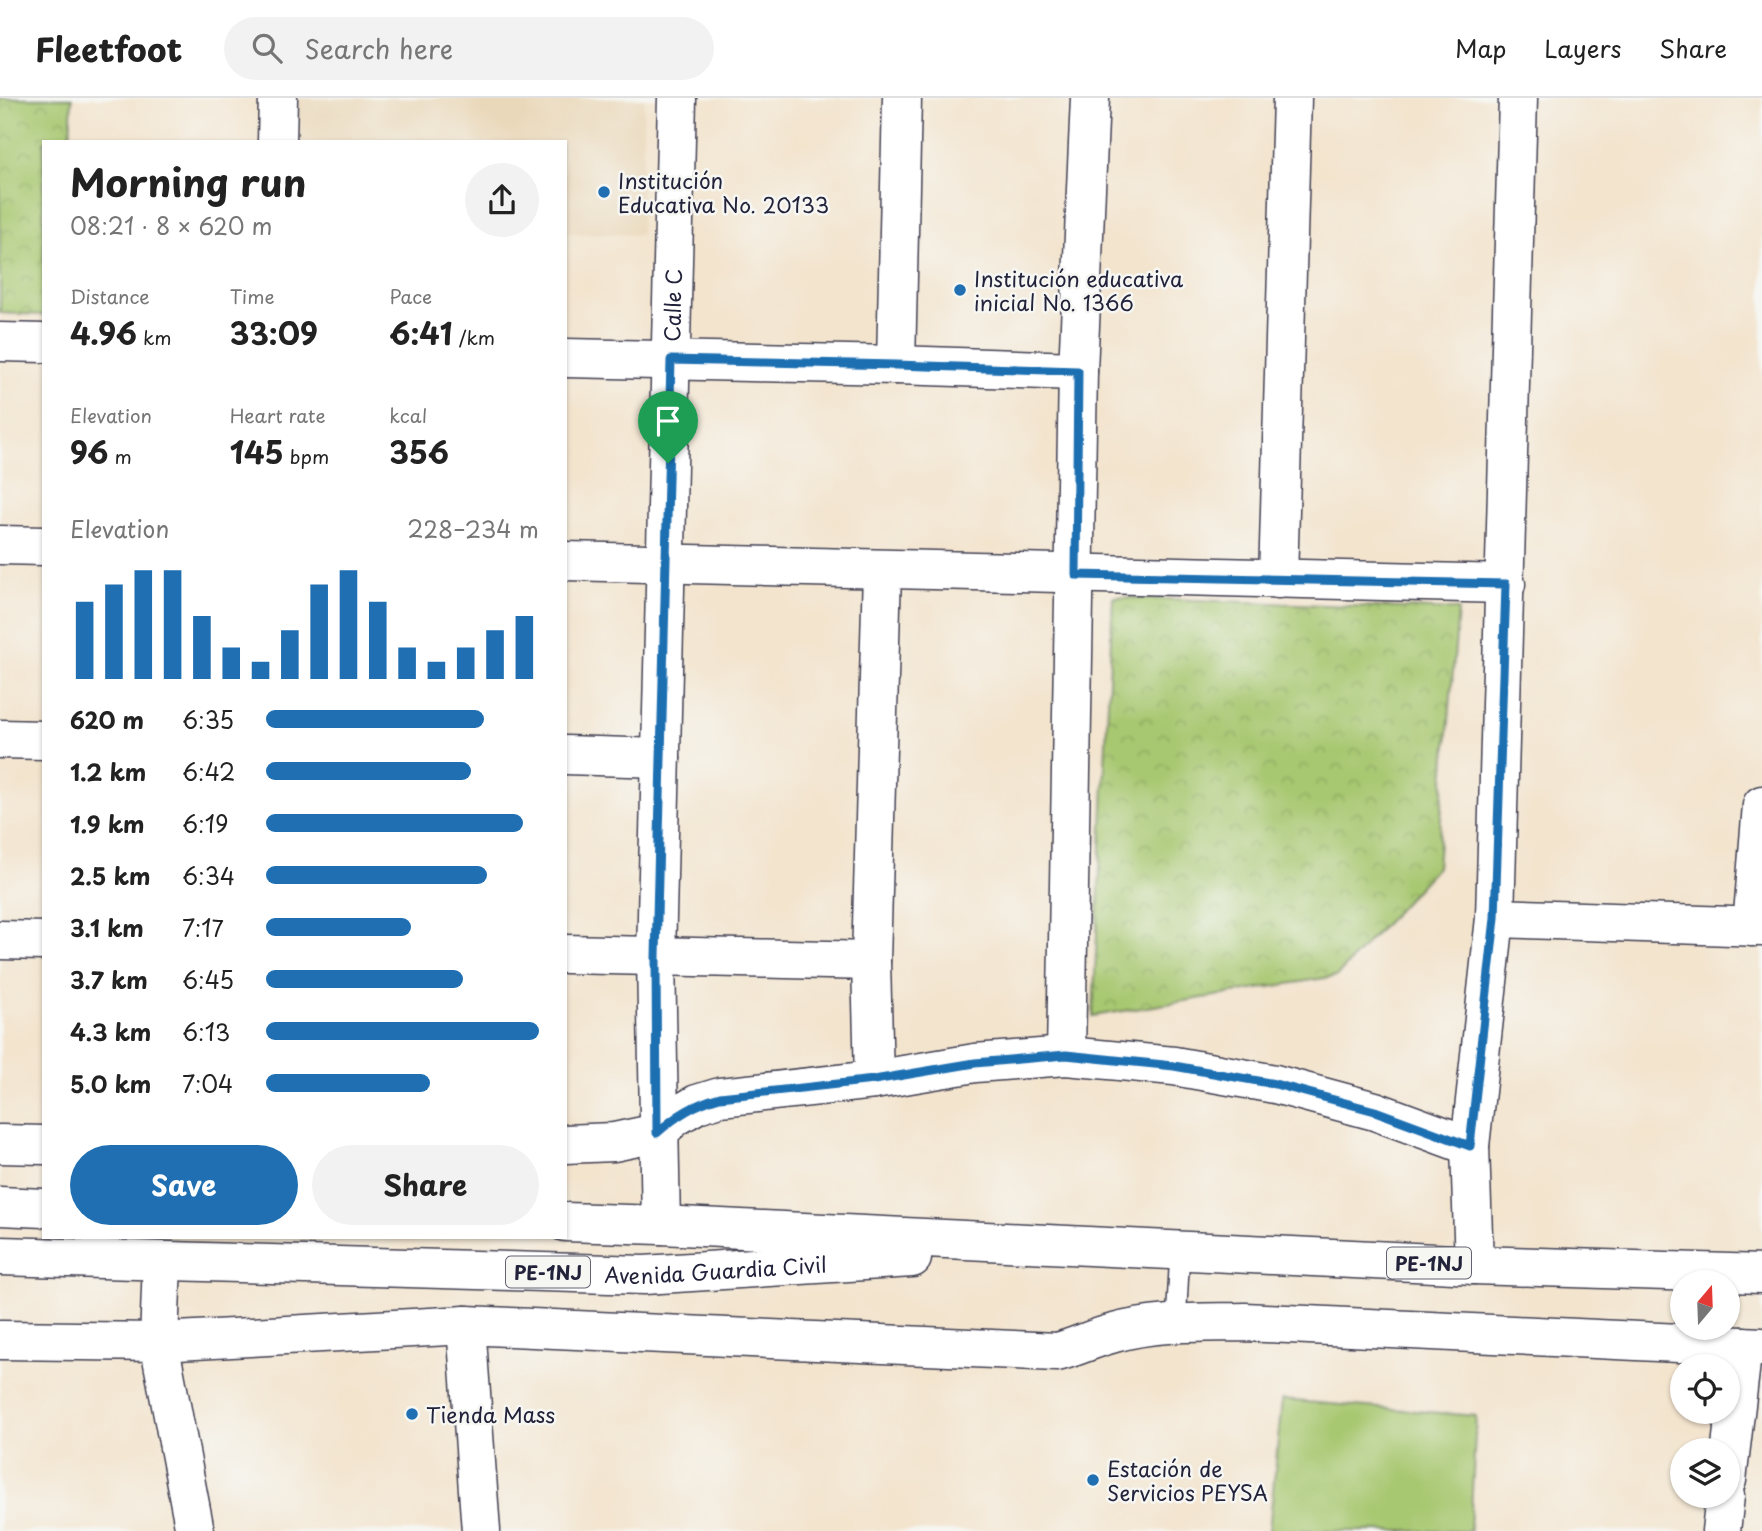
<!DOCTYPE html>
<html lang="en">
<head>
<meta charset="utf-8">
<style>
  body { margin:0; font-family:"Playpen Sans",sans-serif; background:#f2f2f2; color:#222; height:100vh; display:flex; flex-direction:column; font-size:26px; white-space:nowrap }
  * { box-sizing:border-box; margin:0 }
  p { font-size:23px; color:#767676 }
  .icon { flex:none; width:38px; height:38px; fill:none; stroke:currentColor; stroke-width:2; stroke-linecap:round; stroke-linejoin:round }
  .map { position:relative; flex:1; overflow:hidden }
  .drawer { position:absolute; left:42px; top:42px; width:525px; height:1099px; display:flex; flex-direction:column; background:#fff; border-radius:0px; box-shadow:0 2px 5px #0004 }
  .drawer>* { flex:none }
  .needle { width:46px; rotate:19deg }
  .fabs { position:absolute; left:1670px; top:1172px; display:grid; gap:14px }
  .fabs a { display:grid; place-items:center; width:70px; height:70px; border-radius:50%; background:#fff; box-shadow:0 2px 5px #0004; font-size:35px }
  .pin { position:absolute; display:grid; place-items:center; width:60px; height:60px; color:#fff; margin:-72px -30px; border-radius:50% 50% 50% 0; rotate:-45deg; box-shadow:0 0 7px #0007 }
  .pin .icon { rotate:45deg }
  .round { display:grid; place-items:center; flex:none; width:74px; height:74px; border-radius:37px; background:#f2f2f2 }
  .head { display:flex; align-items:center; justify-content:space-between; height:119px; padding:0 28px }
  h1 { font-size:38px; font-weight:700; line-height:52px }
  .figures { display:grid; grid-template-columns:repeat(3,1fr); gap:10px; height:119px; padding:7px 28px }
  .figures div { display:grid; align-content:center }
  .figures b { font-size:30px; font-weight:700 }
  .figures small { font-size:19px; font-weight:400 }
  .figures p { font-size:19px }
  .chart { height:196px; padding:14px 28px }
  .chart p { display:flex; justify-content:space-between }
  .chart svg { width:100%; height:126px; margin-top:7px; stroke:#1f6fb2; stroke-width:6 }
  .cta { display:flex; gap:14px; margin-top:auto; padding:14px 28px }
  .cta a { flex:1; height:80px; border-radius:42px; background:#1f6fb2; color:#fff; font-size:28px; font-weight:700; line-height:80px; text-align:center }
  .cta a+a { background:#f2f2f2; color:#222 }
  ul { padding:0 28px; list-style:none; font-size:23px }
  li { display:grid; grid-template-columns:112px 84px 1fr; align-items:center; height:52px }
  li i { height:18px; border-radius:9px; background:#1f6fb2 }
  header { display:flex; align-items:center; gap:42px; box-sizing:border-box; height:98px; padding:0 35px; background:#fff; border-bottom:2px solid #e0e0e0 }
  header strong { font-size:33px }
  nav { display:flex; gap:38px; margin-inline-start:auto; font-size:24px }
  .search { width:490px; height:63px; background:#f2f2f2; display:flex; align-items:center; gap:18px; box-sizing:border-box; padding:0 24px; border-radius:38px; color:#767676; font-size:26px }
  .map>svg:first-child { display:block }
  .built { fill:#ead8ba }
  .grass { fill:#a7c770; stroke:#647456; stroke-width:2 }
  .park { fill:url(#park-crowns); stroke:#647456; stroke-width:2 }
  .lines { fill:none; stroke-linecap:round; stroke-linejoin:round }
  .service-casing { stroke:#413f51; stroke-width:22 }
  .minor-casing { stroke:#413f51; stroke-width:41 }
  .trunk-casing { stroke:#413f51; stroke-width:41 }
  .service { stroke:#fff; stroke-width:19 }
  .minor { stroke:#fff; stroke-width:38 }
  .trunk { stroke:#fff; stroke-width:38 }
  .route-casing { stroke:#fff; stroke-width:14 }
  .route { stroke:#1f6fb2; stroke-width:9 }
  .poi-dot { fill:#1f6fb2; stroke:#f6f6f2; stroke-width:2.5 }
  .labels { text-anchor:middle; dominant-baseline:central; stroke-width:5; stroke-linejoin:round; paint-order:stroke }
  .shield { fill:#f6f6f2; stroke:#626272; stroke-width:2 }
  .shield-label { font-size:19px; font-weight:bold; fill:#22223b }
  .poi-label { font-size:21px; fill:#22223b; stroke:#f6f6f2; text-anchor:start }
  .street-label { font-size:21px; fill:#22223b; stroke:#f6f6f2 }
</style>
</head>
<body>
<header>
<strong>Fleetfoot</strong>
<div class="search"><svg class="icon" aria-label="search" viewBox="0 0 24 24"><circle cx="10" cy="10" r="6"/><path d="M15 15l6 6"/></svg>Search here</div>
<nav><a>Map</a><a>Layers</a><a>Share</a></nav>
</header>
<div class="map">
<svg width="1762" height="1433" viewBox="0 0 1762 1433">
  <defs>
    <pattern id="park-crowns" width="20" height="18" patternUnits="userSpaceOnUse" patternTransform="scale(1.75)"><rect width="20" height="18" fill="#a7c770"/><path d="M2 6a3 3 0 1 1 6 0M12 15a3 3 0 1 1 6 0" fill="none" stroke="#8fab62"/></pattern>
  </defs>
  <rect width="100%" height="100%" fill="#f6f6f2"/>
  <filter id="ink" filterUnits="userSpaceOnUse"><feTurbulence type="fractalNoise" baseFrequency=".0143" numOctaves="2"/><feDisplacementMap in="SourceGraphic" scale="14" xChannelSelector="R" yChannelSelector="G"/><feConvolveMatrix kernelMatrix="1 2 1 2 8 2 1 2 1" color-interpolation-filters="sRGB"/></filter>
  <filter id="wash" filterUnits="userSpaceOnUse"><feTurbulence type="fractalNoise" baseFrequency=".00686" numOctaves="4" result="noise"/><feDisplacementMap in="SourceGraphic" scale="28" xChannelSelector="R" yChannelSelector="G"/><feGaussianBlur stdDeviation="1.57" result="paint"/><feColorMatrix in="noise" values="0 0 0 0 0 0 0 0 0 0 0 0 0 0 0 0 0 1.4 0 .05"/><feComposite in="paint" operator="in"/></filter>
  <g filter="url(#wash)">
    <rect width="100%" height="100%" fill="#f3e4ce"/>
    <!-- built -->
    <path class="built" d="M297,0H644L641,137L565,135V44H296Z"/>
    <!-- grass -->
    <path class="grass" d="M1282,1302L1476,1318L1470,1433H1269Z"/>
    <!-- park -->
    <path class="park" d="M0,0H72L70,44H44V217L0,215Z
      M1113,499L1458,512L1437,769L1337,878L1093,918Z"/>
  </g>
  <g filter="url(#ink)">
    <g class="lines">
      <defs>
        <path id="service" d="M1176,1226L1180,1153"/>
        <g id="minor">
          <path d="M277,44L278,0"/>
          <path d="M0,244L44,245"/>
          <path d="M565,260L896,267L1078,273"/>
          <path d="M896,267L902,0"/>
          <path d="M0,447L44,448"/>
          <path d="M565,463L1506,486"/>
          <path d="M1278,481L1292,0"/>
          <path d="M0,641L44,642"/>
          <path d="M565,657L661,660"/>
          <path d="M1495,820L1762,829"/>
          <path d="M1752,829L1762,707"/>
          <path d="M0,842L44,843"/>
          <path d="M565,856L871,863"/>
          <path d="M1066,958L1078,273L1090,0"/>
          <path d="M874,982L871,863L882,473"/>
          <path d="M0,1046L44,1047"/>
          <path d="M565,1046L614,1044L657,1035L675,1019L697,1006L720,999L874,982L975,965L1066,958L1174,968L1275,986L1375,1013L1470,1048"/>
          <path id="s1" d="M661,1127L656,859L677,0"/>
          <path d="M162,1163L159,1244L195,1433"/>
          <path d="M1474,1167L1470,1048L1495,820L1518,0"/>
          <path d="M466,1227L481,1433"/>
          <path d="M0,1242L159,1244L466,1227L1057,1254C1076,1249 1094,1240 1114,1235C1156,1223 1202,1225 1245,1224L1762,1249"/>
          <path d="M1727,1382L1743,1248"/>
          <path d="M1721,1433L1725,1398"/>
        </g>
        <g id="trunk">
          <path d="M0,1108L44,1110"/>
          <path d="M565,1124L661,1127L1474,1167L1762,1176"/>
          <path id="s2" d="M0,1158L644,1177L912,1160"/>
        </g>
      </defs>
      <!-- service casing -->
      <use href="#service" class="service-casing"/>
      <!-- minor casing -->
      <use href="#minor" class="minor-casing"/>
      <!-- trunk casing -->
      <use href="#trunk" class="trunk-casing"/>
      <!-- service -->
      <use href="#service" class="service"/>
      <!-- minor -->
      <use href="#minor" class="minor"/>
      <!-- trunk -->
      <use href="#trunk" class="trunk"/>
    </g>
  </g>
  <g class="lines" filter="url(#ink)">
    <defs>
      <path id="route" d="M671,262L896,267L1078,273L1076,477L1506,486L1495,820L1470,1048L1375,1013L1275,986L1174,968L1066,957L975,965L874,982L720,999C695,1006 677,1017 657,1035L656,859Z"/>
    </defs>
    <!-- route casing -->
    <use href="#route" class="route-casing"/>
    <!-- route -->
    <use href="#route" class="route"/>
  </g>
  <!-- markers -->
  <g class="poi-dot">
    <circle cx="604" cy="94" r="7"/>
    <circle cx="960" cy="192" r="7"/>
    <circle cx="412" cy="1316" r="7"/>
    <circle cx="1093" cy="1382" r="7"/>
  </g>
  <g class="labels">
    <!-- shield labels -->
    <g class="shield">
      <rect x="1387" y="1149.5" width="84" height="31" rx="5"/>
      <rect x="506" y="1158.5" width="84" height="31" rx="5"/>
    </g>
    <g class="shield-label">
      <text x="1429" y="1165">PE-1NJ</text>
      <text x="548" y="1174">PE-1NJ</text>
    </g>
    <!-- poi labels -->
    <g class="poi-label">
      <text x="618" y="82">Institución<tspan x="618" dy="24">Educativa No. 20133</tspan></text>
      <text x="974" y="180">Institución educativa<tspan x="974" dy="24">inicial No. 1366</tspan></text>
      <text x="426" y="1316">Tienda Mass</text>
      <text x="1107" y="1370">Estación de<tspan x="1107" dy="24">Servicios PEYSA</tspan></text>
    </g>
    <!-- street labels -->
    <g class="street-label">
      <text stroke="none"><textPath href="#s1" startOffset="920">Calle C</textPath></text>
      <text stroke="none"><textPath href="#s2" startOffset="716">Avenida Guardia Civil</textPath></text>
    </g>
  </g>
</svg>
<div class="fabs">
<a><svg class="needle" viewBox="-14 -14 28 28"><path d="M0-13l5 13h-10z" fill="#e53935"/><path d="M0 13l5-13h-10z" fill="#767676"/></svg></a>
<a><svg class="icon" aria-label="locate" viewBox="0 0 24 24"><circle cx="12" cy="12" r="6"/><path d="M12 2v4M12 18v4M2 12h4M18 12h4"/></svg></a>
<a><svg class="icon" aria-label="layers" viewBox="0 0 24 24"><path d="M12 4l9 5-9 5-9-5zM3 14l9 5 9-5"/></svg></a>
</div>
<div class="pin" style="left:668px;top:365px;background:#1e9e55"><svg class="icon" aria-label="arrive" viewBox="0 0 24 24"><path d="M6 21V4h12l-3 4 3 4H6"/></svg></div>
<section class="drawer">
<div class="head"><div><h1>Morning run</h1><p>08:21 · 8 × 620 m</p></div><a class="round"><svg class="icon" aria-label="share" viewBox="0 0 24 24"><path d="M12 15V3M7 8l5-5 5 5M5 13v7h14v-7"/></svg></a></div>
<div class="figures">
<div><p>Distance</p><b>4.96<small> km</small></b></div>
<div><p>Time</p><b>33:09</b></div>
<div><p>Pace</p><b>6:41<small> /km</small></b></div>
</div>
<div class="figures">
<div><p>Elevation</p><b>96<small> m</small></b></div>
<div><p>Heart rate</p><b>145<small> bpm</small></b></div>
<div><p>kcal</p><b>356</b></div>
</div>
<div class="chart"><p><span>Elevation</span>228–234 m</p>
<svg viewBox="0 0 160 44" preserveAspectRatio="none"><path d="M5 44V17M15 44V11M25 44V6M35 44V6M45 44V22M55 44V33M65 44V38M75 44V27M85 44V11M95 44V6M105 44V17M115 44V33M125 44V38M135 44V33M145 44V27M155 44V22"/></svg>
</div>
<ul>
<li><b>620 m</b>6:35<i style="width:80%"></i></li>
<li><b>1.2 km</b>6:42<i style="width:75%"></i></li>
<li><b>1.9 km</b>6:19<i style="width:94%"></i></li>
<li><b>2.5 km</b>6:34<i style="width:81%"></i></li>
<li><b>3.1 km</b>7:17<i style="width:53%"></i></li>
<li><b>3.7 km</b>6:45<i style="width:72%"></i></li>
<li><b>4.3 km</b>6:13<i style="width:100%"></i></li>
<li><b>5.0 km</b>7:04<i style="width:60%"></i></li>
</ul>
<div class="cta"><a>Save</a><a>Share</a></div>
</section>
</div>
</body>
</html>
